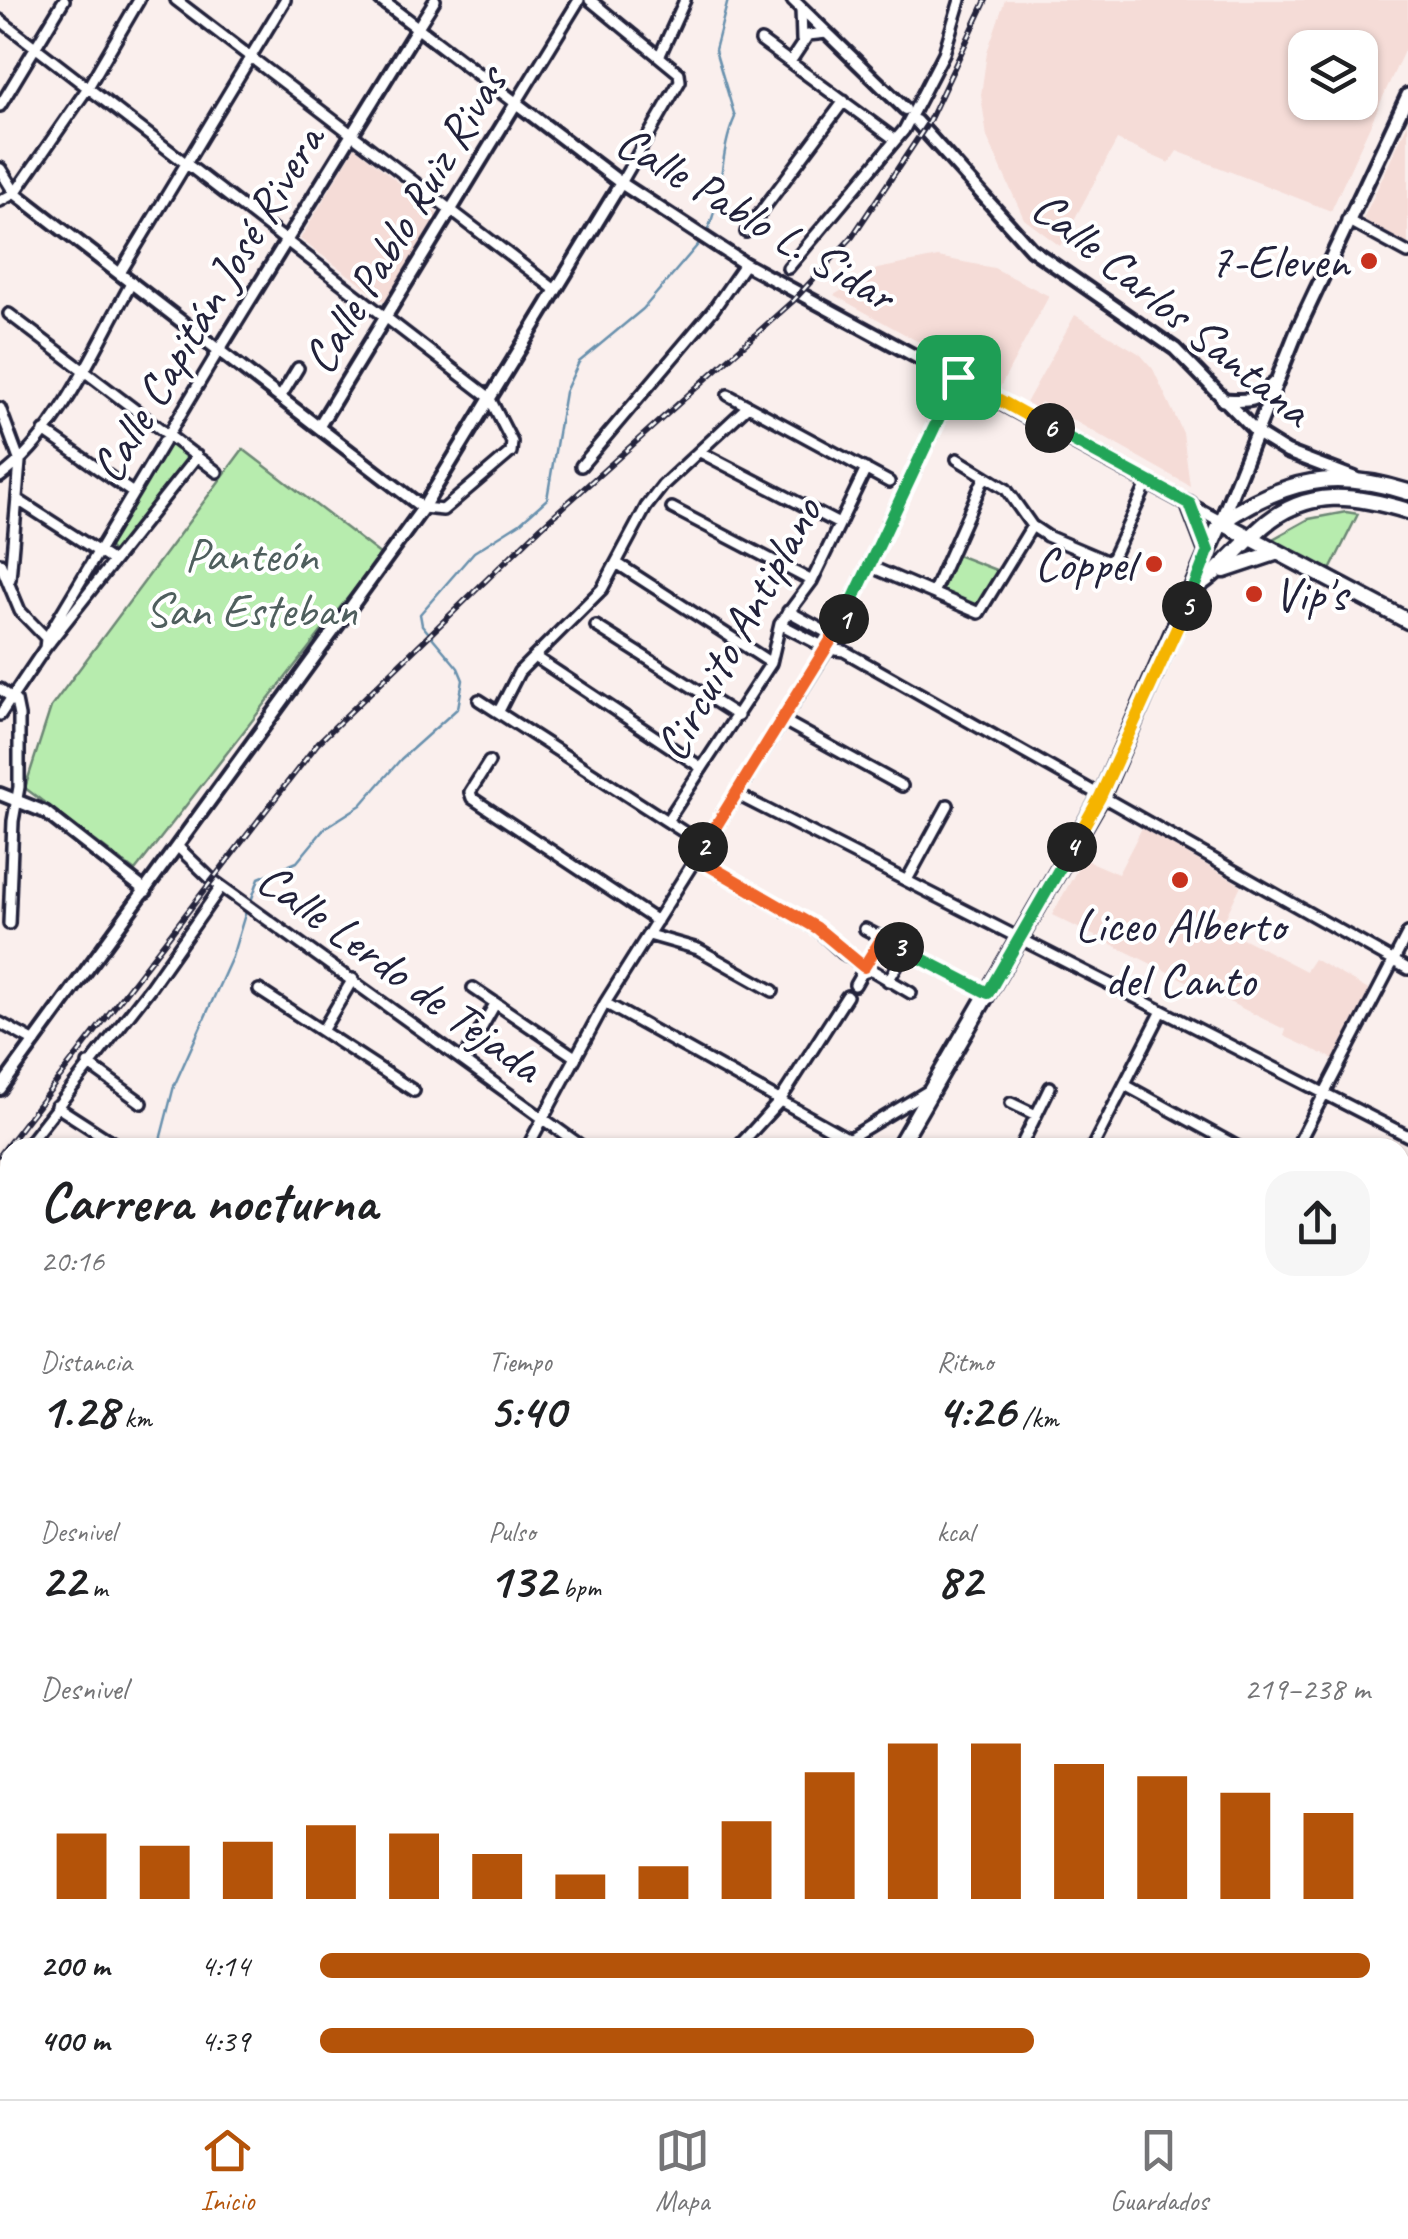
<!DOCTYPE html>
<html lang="es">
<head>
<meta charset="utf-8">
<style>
  body { margin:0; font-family:Caveat,sans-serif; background:#f6f6f6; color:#202124; height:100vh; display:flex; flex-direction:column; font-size:38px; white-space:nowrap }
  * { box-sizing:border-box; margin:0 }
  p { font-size:32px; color:#757577 }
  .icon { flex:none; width:55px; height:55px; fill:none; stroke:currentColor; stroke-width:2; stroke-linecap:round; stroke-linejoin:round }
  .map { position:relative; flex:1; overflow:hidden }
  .drawer { position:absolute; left:0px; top:1138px; width:1410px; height:962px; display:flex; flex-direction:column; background:#fff; border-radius:30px 30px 0 0; box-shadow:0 2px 8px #0004 }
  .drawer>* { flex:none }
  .tools { position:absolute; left:1288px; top:30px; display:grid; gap:20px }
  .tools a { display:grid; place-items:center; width:90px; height:90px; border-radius:20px; background:#fff; box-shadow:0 2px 8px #0004; font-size:50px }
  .pin { position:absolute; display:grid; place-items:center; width:85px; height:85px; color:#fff; margin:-42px; border-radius:20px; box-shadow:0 5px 15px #0006 }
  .km { position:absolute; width:50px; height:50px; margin:-25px; border-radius:50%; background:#222; color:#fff; font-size:28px; line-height:50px; text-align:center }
  .round { display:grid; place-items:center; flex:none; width:105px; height:105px; border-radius:30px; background:#f6f6f6 }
  .headline { display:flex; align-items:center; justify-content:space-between; height:170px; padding:0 40px }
  h1 { font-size:55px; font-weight:800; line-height:75px }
  .figures { display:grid; grid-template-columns:repeat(3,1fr); gap:15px; height:170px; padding:10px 40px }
  .figures div { display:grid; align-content:center }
  .figures b { font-size:50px; font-weight:800 }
  .figures small { font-size:28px; font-weight:400 }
  .figures p { font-size:28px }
  .chart { height:280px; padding:20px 40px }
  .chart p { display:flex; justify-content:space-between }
  .chart svg { width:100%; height:180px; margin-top:10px; stroke:#b45309; stroke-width:6 }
  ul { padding:0 40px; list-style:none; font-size:32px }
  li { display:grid; grid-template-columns:160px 120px 1fr; align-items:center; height:75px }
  li i { height:25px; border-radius:12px; background:#b45309 }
  .menu { display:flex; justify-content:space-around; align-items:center; height:140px; border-top:2px solid #e0e0e0; background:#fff; font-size:28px; color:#757577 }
  .menu a { display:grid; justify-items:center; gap:5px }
  .menu .active { color:#b45309 }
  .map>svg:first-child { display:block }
  .built { fill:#f5dcd7; fill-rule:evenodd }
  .green { fill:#b7ecae; stroke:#6c8774; stroke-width:2.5 }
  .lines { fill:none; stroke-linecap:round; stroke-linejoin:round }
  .stream { stroke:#6890ad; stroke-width:2.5 }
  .minor-casing { stroke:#22223b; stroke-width:16 }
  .tertiary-casing { stroke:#22223b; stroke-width:18 }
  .secondary-casing { stroke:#22223b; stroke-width:19 }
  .primary-casing { stroke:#22223b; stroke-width:21 }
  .minor { stroke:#fff; stroke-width:9 }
  .tertiary { stroke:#fff; stroke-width:10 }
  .secondary { stroke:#fff; stroke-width:11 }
  .primary { stroke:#fff; stroke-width:14 }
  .rail-casing { stroke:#22223b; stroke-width:6 }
  .rail { stroke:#fff; stroke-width:2.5; stroke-dasharray:8; stroke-linecap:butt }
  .split-1-casing { stroke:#fff; stroke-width:20 }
  .split-2-casing { stroke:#fff; stroke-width:20 }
  .split-3-casing { stroke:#fff; stroke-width:20 }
  .split-4-casing { stroke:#fff; stroke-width:20 }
  .split-5-casing { stroke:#fff; stroke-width:20 }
  .split-6-casing { stroke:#fff; stroke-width:20 }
  .split-7-casing { stroke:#fff; stroke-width:20 }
  .split-1 { stroke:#22a559; stroke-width:12 }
  .split-2 { stroke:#f0652b; stroke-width:12 }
  .split-3 { stroke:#f0652b; stroke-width:12 }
  .split-4 { stroke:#22a559; stroke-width:12 }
  .split-5 { stroke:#f5b400; stroke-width:12 }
  .split-6 { stroke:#22a559; stroke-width:12 }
  .split-7 { stroke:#f5b400; stroke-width:12 }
  .poi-dot { fill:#c8321e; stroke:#fff; stroke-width:4 }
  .labels { text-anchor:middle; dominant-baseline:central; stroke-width:8; stroke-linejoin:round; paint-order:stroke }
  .street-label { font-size:48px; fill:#22223b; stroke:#fff }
  .poi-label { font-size:48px; fill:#22223b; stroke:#fff; text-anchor:end }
  .park-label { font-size:48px; fill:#4f5f5e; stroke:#fff }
</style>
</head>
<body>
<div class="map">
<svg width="1408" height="2099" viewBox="0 0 1408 2099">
  <rect width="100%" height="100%" fill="#faefed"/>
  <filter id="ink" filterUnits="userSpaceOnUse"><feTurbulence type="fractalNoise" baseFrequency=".01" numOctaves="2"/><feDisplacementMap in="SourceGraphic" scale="20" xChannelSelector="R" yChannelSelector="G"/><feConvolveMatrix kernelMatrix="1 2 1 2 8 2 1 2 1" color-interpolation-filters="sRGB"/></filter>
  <g filter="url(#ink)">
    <!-- built -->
    <path class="built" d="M1005,0H1408V42L1331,211L1177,151L1169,163L1117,140L1060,246L1024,219L987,137L981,95L987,52ZM1305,48H1360V102H1305Z
      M1408,123V246L1363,219Z
      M355,147L439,215L388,304L300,239Z
      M938,257L994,268L1049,296L1000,387L834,295L877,269Z
      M1075,315L1140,354L1153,369L1183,433L1190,486L1041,402L1036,409L1026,403Z
      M1142,828L1241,885L1221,927L1306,971L1314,959L1372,992L1338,1061L1284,1036L1286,1030L1052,915L1083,859L1118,874Z
      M0,1558L10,1563V1866L0,1883Z"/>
    <!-- green -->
    <path class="green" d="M170,443L188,457L114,553L107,545Z
      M243,449L381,555L135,871L25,788L51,707Z
      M1346,512L1358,514L1330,570L1271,540L1309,519Z
      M957,555L1001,572L983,609L942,590Z
      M553,2090H776L771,2099H549Z"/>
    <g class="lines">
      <!-- stream -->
      <path class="stream" d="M706,233C725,195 718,155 735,117L715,50L728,0
        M250,904L259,878L297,862L325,828L361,805L401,759L458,708L463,680L458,668L422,625L420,614L474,552L520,523L547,499L565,392L579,362L643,309L702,240
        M158,1148L174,1086L232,957L246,911
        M0,1403L10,1392"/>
      <defs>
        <path id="minor" d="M176,0L554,289
          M590,0L679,73L680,81L621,183
          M801,8L802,40
          M0,20L489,397L512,442L511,452L443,510L423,508
          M418,27L435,0
          M761,41L893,138
          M660,55L685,0
          M790,62L808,35L827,33
          M516,103L579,0
          M0,106L64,0
          M0,201L15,193L87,89L139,0
          M1347,220L1408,253
          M746,232L844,101
          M788,268L904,130L944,53L960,0
          M120,273L285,0
          M9,314L217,472
          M728,395L889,482
          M281,396L298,368
          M0,408L20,462L10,579
          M44,431L133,493
          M702,453L839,524
          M957,459L1006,489L1032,526L1047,536L1106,561L1112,559L1148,482
          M581,466L713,310L745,264
          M0,477C61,432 95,347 132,282
          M18,500L113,561
          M672,508L812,581
          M0,563L20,611L50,642
          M618,564L771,663
          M869,566L979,613L1032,526
          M933,593L985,476
          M788,611L835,637
          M780,624L828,649L844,651L1408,969
          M596,626L738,716
          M45,648L46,639L219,350
          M535,657L702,768
          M0,689L16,701L19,716V787L13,821L9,924
          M479,700L704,845
          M499,711L519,672L602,589L646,507L663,485L748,406
          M0,715L45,648L197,456
          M784,721L902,786
          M489,762L470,792L472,798L657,921
          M736,794L1408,1136
          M667,821L771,663L780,624L812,581L866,469
          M179,848L211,879L584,1148
          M696,858L817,929L843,953L911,993
          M907,880L948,805
          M865,929L988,993
          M649,935L698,949L773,991
          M888,981L906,951
          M855,985L882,938
          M473,988L575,1057
          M259,990L414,1091
          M605,1003L865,1148
          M0,1023L35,1042
          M322,1031L353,979
          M464,1059L495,1004
          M88,1064L142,1103
          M1125,1085L1240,1148
          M1011,1103L1036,1115
          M56,1106L115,1144
          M848,1139L931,1089
          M25,1148L150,988L221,887
          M527,1148L605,1003L835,637L958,377
          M737,1148L779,1102L847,996
          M1020,1148L1050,1087
          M1092,1148L1162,1011
          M1296,1148L1408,933
          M0,1180L10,1167
          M1400,1287L1408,1271
          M1400,1306L1408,1310
          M1400,1423L1408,1427
          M0,1495L10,1480
          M1400,1521L1408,1525
          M1400,1532L1408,1536
          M1400,1623L1408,1627
          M1400,1720L1408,1706
          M1400,1812L1408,1816
          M0,1901L10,1884
          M1400,1903L1408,1907
          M1400,2013L1408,2017
          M0,2062L10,2038
          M1032,2090L1050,2099
          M524,2099L529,2090
          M547,2099L552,2090
          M780,2099L784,2090
          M796,2099L800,2090
          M922,2099L929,2090
          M1178,2099L1183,2090"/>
        <path id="tertiary" d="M381,0L621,183L745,264L1221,522
          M793,0L905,109
          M916,121L1031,249L1175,349L1258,434L1287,452L1355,478
          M0,169L15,193L423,508
          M219,350L418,27
          M319,426L516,103
          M0,794L45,812L146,891
          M0,1089L423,508L621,183"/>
        <path id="secondary" d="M1223,400C1247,401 1257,403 1273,384
          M1221,521L1297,331L1408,95
          M0,1986L10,1990
          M242,2090L263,2099
          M346,2099L351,2090"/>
        <path id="primary" d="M1189,504L1207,551
          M1221,522L1408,621
          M1221,522C1286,479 1333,469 1408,492
          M1224,570L1275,553
          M1194,588C1221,571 1239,547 1263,526C1308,487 1356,495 1408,511
          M898,1148L1101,797L1221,522
          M0,1548L10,1553"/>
      </defs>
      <!-- minor casing -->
      <use href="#minor" class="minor-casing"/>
      <!-- tertiary casing -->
      <use href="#tertiary" class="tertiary-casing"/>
      <!-- secondary casing -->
      <use href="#secondary" class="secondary-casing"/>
      <!-- primary casing -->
      <use href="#primary" class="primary-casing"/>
      <!-- minor -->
      <use href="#minor" class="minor"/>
      <!-- tertiary -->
      <use href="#tertiary" class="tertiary"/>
      <!-- secondary -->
      <use href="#secondary" class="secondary"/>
      <!-- primary -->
      <use href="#primary" class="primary"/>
      <defs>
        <path id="rail" d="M0,1155L318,743L541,527L794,300L852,237L928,123L986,0
          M339,2099L342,2090"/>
      </defs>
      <!-- rail casing -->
      <use href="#rail" class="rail-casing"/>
      <!-- rail -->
      <use href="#rail" class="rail"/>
    </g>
  </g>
  <g class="lines" filter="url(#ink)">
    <defs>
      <path id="split-1" d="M844,619L958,377"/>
      <path id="split-2" d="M703,847L844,619"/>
      <path id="split-3" d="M703,847L696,858L817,928L864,967L882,938L899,947"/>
      <path id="split-4" d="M899,947L988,993L1072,847"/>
      <path id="split-5" d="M1072,847L1100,797L1187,606"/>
      <path id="split-6" d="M1050,428L1190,504L1208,551L1187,606"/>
      <path id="split-7" d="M958,377L1050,428"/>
    </defs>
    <!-- split-1 casing -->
    <use href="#split-1" class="split-1-casing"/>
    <!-- split-2 casing -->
    <use href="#split-2" class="split-2-casing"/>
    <!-- split-3 casing -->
    <use href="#split-3" class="split-3-casing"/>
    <!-- split-4 casing -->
    <use href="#split-4" class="split-4-casing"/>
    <!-- split-5 casing -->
    <use href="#split-5" class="split-5-casing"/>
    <!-- split-6 casing -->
    <use href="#split-6" class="split-6-casing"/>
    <!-- split-7 casing -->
    <use href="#split-7" class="split-7-casing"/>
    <!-- split-1 -->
    <use href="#split-1" class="split-1"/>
    <!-- split-2 -->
    <use href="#split-2" class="split-2"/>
    <!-- split-3 -->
    <use href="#split-3" class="split-3"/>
    <!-- split-4 -->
    <use href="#split-4" class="split-4"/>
    <!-- split-5 -->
    <use href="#split-5" class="split-5"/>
    <!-- split-6 -->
    <use href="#split-6" class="split-6"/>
    <!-- split-7 -->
    <use href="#split-7" class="split-7"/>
  </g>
  <!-- markers -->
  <g class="poi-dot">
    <circle cx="1369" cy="261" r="10"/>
    <circle cx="1154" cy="564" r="10"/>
    <circle cx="1254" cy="594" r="10"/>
    <circle cx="1180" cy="880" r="10"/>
  </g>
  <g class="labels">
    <!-- street labels -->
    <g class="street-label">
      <text transform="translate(756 218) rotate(31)">Calle Pablo L. Sidar</text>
      <text transform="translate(404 220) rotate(-59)">Calle Pablo Ruiz Rivas</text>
      <text transform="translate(207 304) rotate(-59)">Calle Capitán José Rivera</text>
      <text transform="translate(1172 308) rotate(39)">Calle Carlos Santana</text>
      <text transform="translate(738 629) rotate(-61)">Circuito Antiplano</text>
      <text transform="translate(400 972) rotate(36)">Calle Lerdo de Tejada</text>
    </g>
    <!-- poi labels -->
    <g class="poi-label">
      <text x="1349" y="261">7-Eleven</text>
      <text x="1134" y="564">Coppel</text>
      <text x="1274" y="594" text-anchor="start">Vip's</text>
      <text x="1180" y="925" text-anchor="middle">Liceo Alberto<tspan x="1180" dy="55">del Canto</tspan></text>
    </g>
    <!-- park labels -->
    <g class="park-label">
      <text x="251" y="555">Panteón<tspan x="251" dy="55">San Esteban</tspan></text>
    </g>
  </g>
</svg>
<div class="tools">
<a><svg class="icon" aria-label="layers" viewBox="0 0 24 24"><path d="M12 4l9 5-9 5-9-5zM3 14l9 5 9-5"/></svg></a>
</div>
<div class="pin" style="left:958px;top:377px;background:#1e9e55"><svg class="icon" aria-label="arrive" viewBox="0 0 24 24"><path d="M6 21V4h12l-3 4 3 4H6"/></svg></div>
<b class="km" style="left:844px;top:619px">1</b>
<b class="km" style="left:703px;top:847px">2</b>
<b class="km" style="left:899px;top:947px">3</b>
<b class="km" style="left:1072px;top:847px">4</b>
<b class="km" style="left:1187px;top:606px">5</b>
<b class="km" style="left:1050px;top:428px">6</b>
<section class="drawer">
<div class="headline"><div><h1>Carrera nocturna</h1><p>20:16</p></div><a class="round"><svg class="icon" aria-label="share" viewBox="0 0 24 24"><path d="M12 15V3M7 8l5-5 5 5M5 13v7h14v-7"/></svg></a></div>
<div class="figures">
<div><p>Distancia</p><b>1.28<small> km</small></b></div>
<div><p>Tiempo</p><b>5:40</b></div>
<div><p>Ritmo</p><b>4:26<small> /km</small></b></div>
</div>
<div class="figures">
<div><p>Desnivel</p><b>22<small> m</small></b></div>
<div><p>Pulso</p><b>132<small> bpm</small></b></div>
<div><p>kcal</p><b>82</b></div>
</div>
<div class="chart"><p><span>Desnivel</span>219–238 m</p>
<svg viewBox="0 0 160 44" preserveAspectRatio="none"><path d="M5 44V28M15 44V31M25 44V30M35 44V26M45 44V28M55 44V33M65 44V38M75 44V36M85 44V25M95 44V13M105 44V6M115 44V6M125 44V11M135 44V14M145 44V18M155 44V23"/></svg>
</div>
<ul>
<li><b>200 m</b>4:14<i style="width:100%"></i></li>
<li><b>400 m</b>4:39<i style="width:68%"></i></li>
</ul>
</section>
</div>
<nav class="menu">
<a class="active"><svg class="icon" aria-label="home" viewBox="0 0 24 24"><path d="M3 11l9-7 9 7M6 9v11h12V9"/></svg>Inicio</a>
<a><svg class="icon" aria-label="map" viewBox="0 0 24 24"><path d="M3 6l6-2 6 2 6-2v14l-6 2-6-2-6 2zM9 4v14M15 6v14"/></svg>Mapa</a>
<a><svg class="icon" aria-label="saved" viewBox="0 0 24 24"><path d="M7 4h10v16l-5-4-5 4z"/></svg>Guardados</a>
</nav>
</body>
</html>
